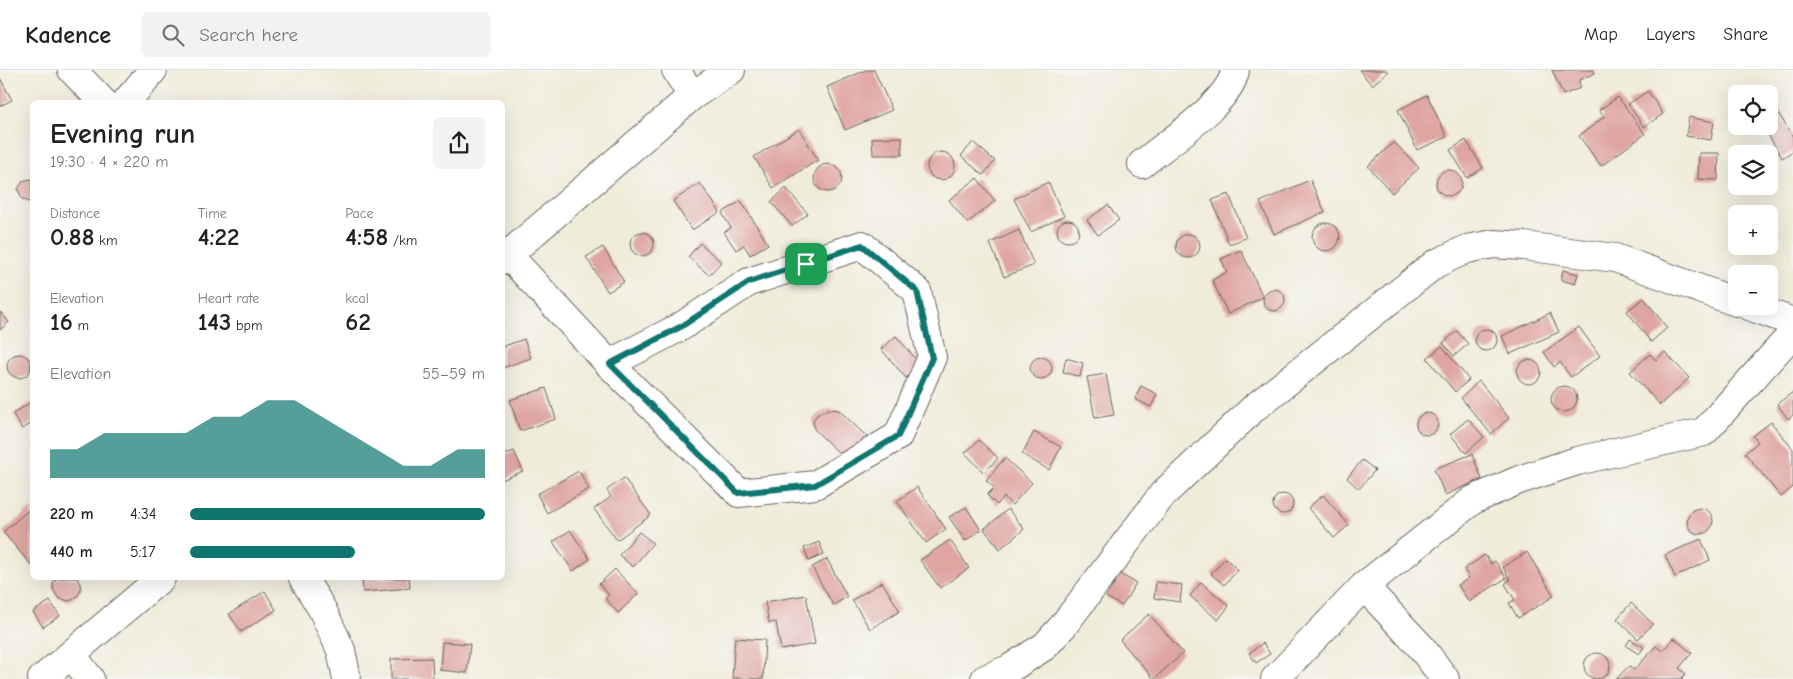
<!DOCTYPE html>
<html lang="en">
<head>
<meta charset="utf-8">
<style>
  body { margin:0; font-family:"Comic Neue",sans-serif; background:#f2f2f2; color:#222; height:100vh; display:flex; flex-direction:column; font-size:19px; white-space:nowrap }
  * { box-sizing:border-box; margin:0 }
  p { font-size:16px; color:#767676 }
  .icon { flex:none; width:28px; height:28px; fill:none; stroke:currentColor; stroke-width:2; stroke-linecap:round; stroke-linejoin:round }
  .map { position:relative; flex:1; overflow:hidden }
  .sheet { position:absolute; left:30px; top:30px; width:475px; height:480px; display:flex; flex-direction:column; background:#fff; border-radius:8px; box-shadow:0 5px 20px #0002 }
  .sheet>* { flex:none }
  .tools { position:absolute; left:1728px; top:15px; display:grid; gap:10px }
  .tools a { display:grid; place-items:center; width:50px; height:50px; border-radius:8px; background:#fff; box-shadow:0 5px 20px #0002; font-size:25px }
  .pin { position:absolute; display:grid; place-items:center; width:42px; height:42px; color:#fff; margin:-21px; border-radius:10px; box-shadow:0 2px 8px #0006 }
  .round { display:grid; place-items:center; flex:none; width:52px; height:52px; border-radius:8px; background:#f2f2f2 }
  .head { display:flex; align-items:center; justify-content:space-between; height:85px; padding:0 20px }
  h1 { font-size:28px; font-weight:800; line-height:38px }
  .metrics { display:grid; grid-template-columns:repeat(3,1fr); gap:8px; height:85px; padding:5px 20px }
  .metrics div { display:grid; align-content:center }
  .metrics b { font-size:25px; font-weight:800 }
  .metrics small { font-size:14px; font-weight:400 }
  .metrics p { font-size:14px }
  .chart { height:140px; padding:10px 20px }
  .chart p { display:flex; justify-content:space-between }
  .chart svg { width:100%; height:90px; margin-top:5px; fill:#0f766e; opacity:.7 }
  ul { padding:0 20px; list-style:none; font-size:16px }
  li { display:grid; grid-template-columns:80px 60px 1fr; align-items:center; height:38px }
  li i { height:12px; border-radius:6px; background:#0f766e }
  header { display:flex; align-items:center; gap:30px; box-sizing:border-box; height:70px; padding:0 25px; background:#fff; border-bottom:1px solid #e0e0e0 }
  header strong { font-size:24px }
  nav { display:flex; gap:28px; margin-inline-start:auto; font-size:18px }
  .search { width:350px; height:45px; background:#f2f2f2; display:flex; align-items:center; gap:12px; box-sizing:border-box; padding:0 18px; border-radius:8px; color:#767676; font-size:19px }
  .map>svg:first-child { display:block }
  .building { fill:#dfa5a1 }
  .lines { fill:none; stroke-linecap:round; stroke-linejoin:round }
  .minor-casing { stroke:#66655e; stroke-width:30 }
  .minor { stroke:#fff; stroke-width:28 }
  .route-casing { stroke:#fff; stroke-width:10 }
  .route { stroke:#0f766e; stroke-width:6 }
</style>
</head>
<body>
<header>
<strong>Kadence</strong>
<div class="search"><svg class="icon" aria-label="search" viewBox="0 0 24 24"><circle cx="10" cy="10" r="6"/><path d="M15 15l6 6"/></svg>Search here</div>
<nav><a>Map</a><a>Layers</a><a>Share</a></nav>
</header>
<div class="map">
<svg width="1793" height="609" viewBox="0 0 1793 609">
  <rect width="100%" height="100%" fill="#f6f6f2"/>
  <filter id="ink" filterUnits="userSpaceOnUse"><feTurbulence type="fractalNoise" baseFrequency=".02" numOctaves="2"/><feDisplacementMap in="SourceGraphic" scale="10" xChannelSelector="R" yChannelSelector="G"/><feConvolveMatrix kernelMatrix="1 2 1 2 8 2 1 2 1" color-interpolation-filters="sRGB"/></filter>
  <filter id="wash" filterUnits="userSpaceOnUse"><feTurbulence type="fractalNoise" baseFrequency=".0096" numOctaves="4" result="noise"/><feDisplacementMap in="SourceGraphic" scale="20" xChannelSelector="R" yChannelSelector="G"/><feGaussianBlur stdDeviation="1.12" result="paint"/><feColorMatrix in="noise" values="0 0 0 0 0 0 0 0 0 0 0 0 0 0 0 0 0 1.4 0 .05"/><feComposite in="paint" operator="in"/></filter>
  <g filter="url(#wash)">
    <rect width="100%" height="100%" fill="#f0ecda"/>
    <g id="blocks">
      <!-- building -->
      <path class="building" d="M866,0H874L892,40L845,60L827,17Z
        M1359,0H1386L1388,2L1372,15Z
        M1552,0H1594L1595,3L1579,10L1580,18L1563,25Z
        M0,8L12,30L0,36Z
        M1648,21L1663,44L1644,57L1628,34Z
        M1427,25L1447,67L1417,80L1398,40Z
        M1618,27L1645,64L1601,96L1579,66L1604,47L1599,40Z
        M1774,36L1793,67V81L1782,88L1763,56H1769V39Z
        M1689,47L1714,52L1711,70L1686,66Z
        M799,59L818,90L773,118L754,87Z
        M902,67V85H873L872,68Z
        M1466,70L1483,98L1467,108L1450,80Z
        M973,72L995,91L983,105L961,86Z
        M1394,72L1419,98L1392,123L1368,96Z
        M927 96a14 14 0 1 1 28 0a14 14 0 1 1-28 0Z
        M1699,83H1719L1718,110L1698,109Z
        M814 108a14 14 0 1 1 28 0a14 14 0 1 1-28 0Z
        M1436 113a13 13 0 1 1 26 0a13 13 0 1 1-26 0Z
        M977,108L995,131L967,153L949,130Z
        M30,109L32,110V131L29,132L22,129L18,119L23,111Z
        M1310,110L1325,142L1274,164L1260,132Z
        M1048,112L1064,146L1031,162L1014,129Z
        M700,113L720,142L692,160L673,131Z
        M786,118L808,144L792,156L771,132Z
        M1229,124L1246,168L1229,174L1212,130Z
        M741,131L768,174L750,185L744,175L736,180L724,162L731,158L722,143Z
        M1108,135L1119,150L1098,165L1087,150Z
        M1057 161a11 11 0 1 1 22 0a11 11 0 1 1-22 0Z
        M1312 167a14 14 0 1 1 28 0a14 14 0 1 1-28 0Z
        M1019,160L1034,195L1004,207L990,173Z
        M630 174a12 12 0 1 1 24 0a12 12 0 1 1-24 0Z
        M1176 176a12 12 0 1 1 24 0a12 12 0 1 1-24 0Z
        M700,173L721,192L709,205L688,187Z
        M603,177L624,212L608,222L586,187Z
        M1241,180L1263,227L1228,244L1212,210L1227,202L1221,189Z
        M1563,200L1578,204L1575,214L1561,210Z
        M1263 230a11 11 0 1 1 22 0a11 11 0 1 1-22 0Z
        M1644,228L1667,258L1651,272L1627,241Z
        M0,242L9,252L0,260Z
        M1550,243L1559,262L1510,284L1502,266Z
        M1579,257L1600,286L1571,307L1560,292L1554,297L1544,282Z
        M1475 270a11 11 0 1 1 22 0a11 11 0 1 1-22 0Z
        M1457,261L1468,274L1454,286L1443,273Z
        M896,266L921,295L906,308L881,279Z
        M524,269L531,288L502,298V277Z
        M1442,276L1469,310L1455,322L1427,288Z
        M1665,282L1689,308L1660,335L1630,302L1650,284L1656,290Z
        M7 296a12 12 0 1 1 24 0a12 12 0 1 1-24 0Z
        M1030 298a11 11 0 1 1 22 0a11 11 0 1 1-22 0Z
        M1066,288L1083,293L1080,307L1063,302Z
        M1517 302a12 12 0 1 1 24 0a12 12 0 1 1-24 0Z
        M1106,304L1114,345L1095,348L1087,307Z
        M1479,311L1509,348L1491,364L1461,328Z
        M1141,316L1157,324L1151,337L1135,329Z
        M1551 329a13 13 0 1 1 26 0a13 13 0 1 1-26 0Z
        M546,318L556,349L520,361L510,330Z
        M1793,322V345L1788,349L1777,334Z
        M32,331V353L22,359L13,344Z
        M828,339L839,340L867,367L870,375L848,392L814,359L813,350L818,344Z
        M1416 354a11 11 0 1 1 22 0a11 11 0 1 1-22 0Z
        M1468,349L1484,367L1466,383L1450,364Z
        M1771,352L1793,379V417L1781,427L1745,383L1758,372L1753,366Z
        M1034,362L1061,377L1049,400L1022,384Z
        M979,370L998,388L984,403L965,383Z
        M514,381L523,401L502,410V386Z
        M1472,384L1482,409L1445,425L1434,399Z
        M1005,388L1032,413L1012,435L1004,427L997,435L987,425L994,418L986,410Z
        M1362,390L1375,400L1359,419L1347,408Z
        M579,401L589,419L547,443L537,424Z
        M624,408L651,445L617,470L594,439L611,427L607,420Z
        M917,417L946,459L926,473L897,431Z
        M1273 434a10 10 0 1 1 20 0a10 10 0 1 1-20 0Z
        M1323,425L1349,455L1334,468L1308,438Z
        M32,437V496L3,462Z
        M966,437L981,460L965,471L949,447Z
        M1687 451a13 13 0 1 1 26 0a13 13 0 1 1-26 0Z
        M1008,439L1024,459L1000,479L984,459Z
        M570,460L590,489L573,501L553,472Z
        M639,462L653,473L633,497L619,485Z
        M1701,469L1710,490L1675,507L1665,485Z
        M950,470L969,498L940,518L920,490Z
        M819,472L824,484L809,491L804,478Z
        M1527,482L1554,526L1518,548L1509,533L1515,530L1505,514L1510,510L1503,497Z
        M1485,485L1491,494L1495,491L1506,508L1469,532L1458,515L1469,508L1464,499Z
        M1225,488L1238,500L1224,515L1211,504Z
        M827,489L847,527L833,535L812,497Z
        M615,499L638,524L618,543L605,528L609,525L599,514Z
        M1120,504L1136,513L1122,536L1106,527Z
        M56,508H77L80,514L81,520L78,525L74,529L69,531L58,528L53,519V513Z
        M362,508H409L410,518L363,522Z
        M882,512L900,541L870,559L852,530Z
        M1156,512L1182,515L1180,532L1154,528Z
        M1201,512L1229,536L1218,550L1190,526Z
        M265,521L276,540L241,562L229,544Z
        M806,525L815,574L781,580L776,552L769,553L765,532Z
        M50,531L60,546L43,557L33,542Z
        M1631,533L1653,554L1638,569L1617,549Z
        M1149,544L1183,583L1154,609L1120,570Z
        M735,568L765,570L763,609L732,608Z
        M1674,568L1692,583L1679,598L1686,604L1681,609H1616L1629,596L1634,600L1656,576L1662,581Z
        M1630,569L1644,577L1639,584L1626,576Z
        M442,572L470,574L467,603L440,600Z
        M1263,573L1270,584L1256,593L1249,583Z
        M1584 596a13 13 0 1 1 26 0a13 13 0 1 1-26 0Z
        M432,588L433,609H391V589Z"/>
    </g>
  </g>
  <g filter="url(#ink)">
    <use href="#blocks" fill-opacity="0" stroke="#66655e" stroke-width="1"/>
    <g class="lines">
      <defs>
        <path id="minor" d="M72,0L103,32
          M676,0L692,26
          M126,32L153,0
          M1142,94C1166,74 1232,31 1235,0
          M508,185L609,294L739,423L815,415L898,366L932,287L917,221L862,175L749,212L682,256L609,294
          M502,190L692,26L731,0
          M1749,236L1793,252
          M303,508L322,539L341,580L347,609
          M1364,516L1421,577L1445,609
          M72,585L90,609
          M42,609L161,508
          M985,609L1009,599L1045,576L1063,556L1163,424L1254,338L1435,194L1467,179L1494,174L1524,176L1615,188L1736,232
          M1275,609L1364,516L1473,430L1519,410L1577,391L1704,362L1793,263"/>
      </defs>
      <!-- minor casing -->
      <use href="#minor" class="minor-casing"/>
      <!-- minor -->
      <use href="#minor" class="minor"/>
    </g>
  </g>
  <g class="lines" filter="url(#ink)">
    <defs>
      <path id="route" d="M862,175L917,221L932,288L898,366L815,415L738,423L610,294L682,256L749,212Z"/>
    </defs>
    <!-- route casing -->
    <use href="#route" class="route-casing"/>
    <!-- route -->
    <use href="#route" class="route"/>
  </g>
</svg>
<div class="tools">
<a><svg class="icon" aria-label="locate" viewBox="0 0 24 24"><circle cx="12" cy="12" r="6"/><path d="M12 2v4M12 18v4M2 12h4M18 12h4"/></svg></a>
<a><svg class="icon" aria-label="layers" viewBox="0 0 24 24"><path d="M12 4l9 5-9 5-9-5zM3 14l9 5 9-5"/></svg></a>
<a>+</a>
<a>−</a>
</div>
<div class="pin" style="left:806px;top:194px;background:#1e9e55"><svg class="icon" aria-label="arrive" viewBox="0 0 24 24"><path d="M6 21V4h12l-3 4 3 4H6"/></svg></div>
<section class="sheet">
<div class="head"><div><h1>Evening run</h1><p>19:30 · 4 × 220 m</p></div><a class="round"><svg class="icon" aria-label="share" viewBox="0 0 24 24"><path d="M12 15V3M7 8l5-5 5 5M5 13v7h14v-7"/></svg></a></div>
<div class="metrics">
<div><p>Distance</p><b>0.88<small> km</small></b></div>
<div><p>Time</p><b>4:22</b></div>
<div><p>Pace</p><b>4:58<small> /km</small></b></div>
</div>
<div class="metrics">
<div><p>Elevation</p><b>16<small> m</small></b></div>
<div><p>Heart rate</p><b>143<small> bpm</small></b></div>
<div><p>kcal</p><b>62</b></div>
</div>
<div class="chart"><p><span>Elevation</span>55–59 m</p>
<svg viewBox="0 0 160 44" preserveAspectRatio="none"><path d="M0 44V30L10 30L20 22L30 22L40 22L50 22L60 14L70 14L80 6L90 6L100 14L110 22L120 30L130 38L140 38L150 30L160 30V44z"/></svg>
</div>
<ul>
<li><b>220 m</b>4:34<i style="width:100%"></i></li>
<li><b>440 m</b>5:17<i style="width:56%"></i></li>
</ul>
</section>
</div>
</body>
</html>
